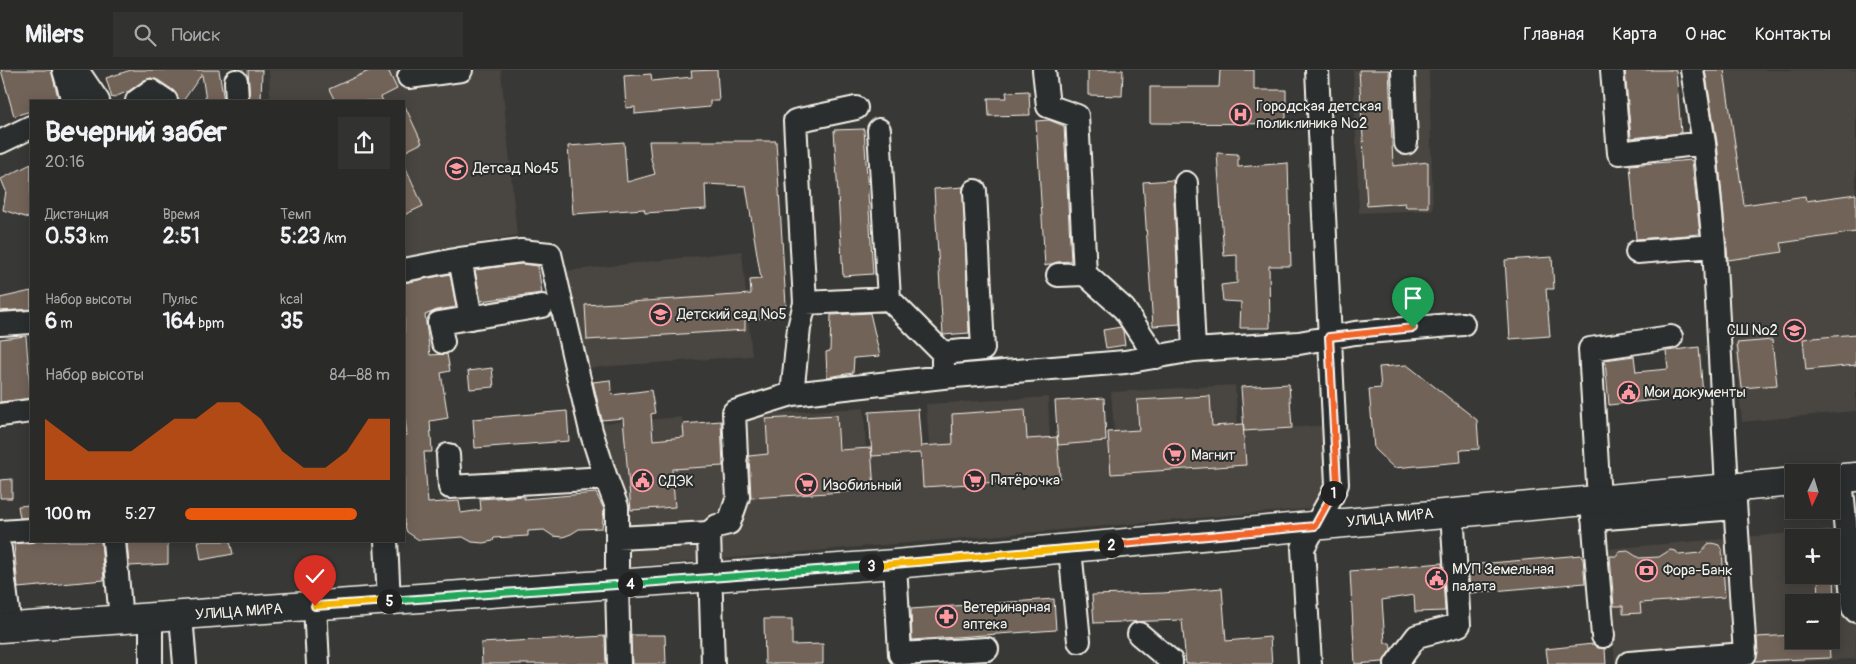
<!DOCTYPE html>
<html lang="ru">
<head>
<meta charset="utf-8">
<style>
  body { margin:0; font-family:Pangolin,sans-serif; background:#323230; color:#f1f3f6; height:100vh; display:flex; flex-direction:column; font-size:19px; white-space:nowrap }
  * { box-sizing:border-box; margin:0 }
  p { font-size:16px; color:#a5a7a8 }
  .icon { flex:none; width:28px; height:28px; fill:none; stroke:currentColor; stroke-width:2; stroke-linecap:round; stroke-linejoin:round }
  .map { position:relative; flex:1; overflow:hidden }
  .panel { position:absolute; left:30px; top:30px; width:375px; height:442px; display:flex; flex-direction:column; background:#2a2a28; border-radius:0px; box-shadow:0 2px 12px #0003,0 0 0 1px #464645 }
  .panel>* { flex:none }
  .needle { width:32px; rotate:184deg }
  .tools { position:absolute; left:1785px; top:394px; display:grid; gap:10px }
  .tools a { display:grid; place-items:center; width:55px; height:55px; border-radius:0px; background:#2a2a28; box-shadow:0 2px 12px #0003,0 0 0 1px #464645; font-size:25px }
  .pin { position:absolute; display:grid; place-items:center; width:42px; height:42px; color:#fff; margin:-51px -21px; border-radius:50% 50% 50% 0; rotate:-45deg; box-shadow:0 0 5px #0007 }
  .pin .icon { rotate:45deg }
  .km { position:absolute; width:25px; height:25px; margin:-12px; border-radius:50%; background:#222; color:#fff; font-size:14px; line-height:25px; text-align:center }
  .round { display:grid; place-items:center; flex:none; width:52px; height:52px; border-radius:0px; background:#323230 }
  .head { display:flex; align-items:center; justify-content:space-between; height:85px; padding:0 15px }
  h1 { font-size:28px; font-weight:700; line-height:38px }
  .metrics { display:grid; grid-template-columns:repeat(3,1fr); gap:8px; height:85px; padding:5px 15px }
  .metrics div { display:grid; align-content:center }
  .metrics b { font-size:21px; font-weight:700 }
  .metrics small { font-size:14px; font-weight:400 }
  .metrics p { font-size:14px }
  .chart { height:140px; padding:10px 15px }
  .chart p { display:flex; justify-content:space-between }
  .chart svg { width:100%; height:90px; margin-top:5px; fill:#ea580c; opacity:.7 }
  ul { padding:0 15px; list-style:none; font-size:16px }
  li { display:grid; grid-template-columns:80px 60px 1fr; align-items:center; height:38px }
  li i { height:12px; border-radius:6px; background:#ea580c }
  header { display:flex; align-items:center; gap:30px; box-sizing:border-box; height:70px; padding:0 25px; background:#2a2a28; border-bottom:1px solid #464645 }
  header strong { font-size:24px }
  nav { display:flex; gap:28px; margin-inline-start:auto; font-size:18px }
  .search { width:350px; height:45px; background:#323230; display:flex; align-items:center; gap:12px; box-sizing:border-box; padding:0 18px; border-radius:0px; color:#a5a7a8; font-size:19px }
  .map>svg:first-child { display:block }
  .built { fill:#494540; fill-rule:evenodd }
  .building { fill:#726358; stroke:#f4f1e8 }
  .lines { fill:none; stroke-linecap:round; stroke-linejoin:round }
  .minor-casing { stroke:#f4f1e8; stroke-width:26 }
  .major-casing { stroke:#f4f1e8; stroke-width:31 }
  .minor { stroke:#2a2d2e; stroke-width:22 }
  .major { stroke:#2a2d2e; stroke-width:28 }
  .split-1-casing { stroke:#fff; stroke-width:10 }
  .split-2-casing { stroke:#fff; stroke-width:10 }
  .split-3-casing { stroke:#fff; stroke-width:10 }
  .split-4-casing { stroke:#fff; stroke-width:10 }
  .split-5-casing { stroke:#fff; stroke-width:10 }
  .split-6-casing { stroke:#fff; stroke-width:10 }
  .split-1 { stroke:#f0652b; stroke-width:6 }
  .split-2 { stroke:#f0652b; stroke-width:6 }
  .split-3 { stroke:#f5b400; stroke-width:6 }
  .split-4 { stroke:#22a559; stroke-width:6 }
  .split-5 { stroke:#22a559; stroke-width:6 }
  .split-6 { stroke:#f5b400; stroke-width:6 }
  .labels { text-anchor:middle; dominant-baseline:central; stroke-width:4; stroke-linejoin:round; paint-order:stroke }
  .poi-label { font-size:15px; fill:#f4f1e8; stroke:#2a2d2e; text-anchor:start }
  .street-label { font-size:15px; fill:#f4f1e8; stroke:#2a2d2e }
</style>
</head>
<body>
<header>
<strong>Milers</strong>
<div class="search"><svg class="icon" aria-label="search" viewBox="0 0 24 24"><circle cx="10" cy="10" r="6"/><path d="M15 15l6 6"/></svg>Поиск</div>
<nav><a>Главная</a><a>Карта</a><a>О нас</a><a>Контакты</a></nav>
</header>
<div class="map">
<svg width="1856" height="594" viewBox="0 0 1856 594">
  <rect width="100%" height="100%" fill="#383836"/>
  <filter id="ink" filterUnits="userSpaceOnUse"><feTurbulence type="fractalNoise" baseFrequency=".02" numOctaves="2"/><feDisplacementMap in="SourceGraphic" scale="10" xChannelSelector="R" yChannelSelector="G"/><feConvolveMatrix kernelMatrix="1 2 1 2 8 2 1 2 1" color-interpolation-filters="sRGB"/></filter>
  <g filter="url(#ink)">
    <!-- built -->
    <path class="built" d="M269,0H501L517,165L404,188V31H270Z
      M1353,0H1429L1433,140L1359,143Z
      M1681,0H1856V341L1742,352L1725,188L1705,190Z
      M742,181L752,286L585,298L565,201Z
      M1235,315L1238,354H1243L1244,361L1330,355L1331,409L1317,435L1305,439L604,499L612,441L602,353L682,347L686,398L734,395L736,345L864,338L866,378L871,377L872,386L921,383V376L929,375L926,334L1048,327L1050,368L1057,367L1058,375L1106,371V362H1114L1111,322Z
      M1852,458L1856,506V589L1752,594H1615L1605,479ZM1794,468H1831V505H1794ZM1794,532H1831V570H1794Z"/>
    <!-- building -->
    <path class="building" d="M1,0H51L59,31H31V41L14,46Z
      M131,0H219L224,31H206L202,4L183,31L179,30L177,25L173,20L158,10L151,8L144,10L129,21L112,28L106,8Z
      M248,0H262L261,31H250Z
      M371,0H388L397,19L381,27L383,31H335L329,19Z
      M717,0L719,31H710V37L635,44V37L626,38L624,6L651,4L652,11L692,7L691,1Z
      M1088,0H1123L1122,26L1088,25Z
      M1220,0H1254V20H1286V54L1150,53V17H1219Z
      M1359,0H1389L1393,96L1428,92V137H1406L1405,133L1367,136Z
      M1625,0H1676L1681,63L1631,68Z
      M1705,0H1724L1744,135L1805,126L1806,131L1856,124V162L1781,173L1783,182L1728,190L1717,72Z
      M1029,21L1030,45L989,46L988,28H1007L1006,22Z
      M404,34L422,73L404,82Z
      M1049,50L1064,56L1071,191L1057,192L1045,196L1036,51Z
      M864,59L873,204L843,206L834,60Z
      M649,71H776L786,235L777,247L745,250V260L587,270L585,235L751,224L750,210L761,209L746,116L705,114L706,139L645,143L644,139L573,144L568,76L624,72L627,112L655,104L651,89Z
      M1217,83L1238,84V97L1288,93L1291,196H1269L1270,258H1240L1241,232L1223,231L1221,215L1237,213V185L1224,186Z
      M1692,90L1700,164L1636,169L1630,95Z
      M31,94V149L3,140L6,121L1,109Z
      M404,94L423,136L404,145Z
      M1173,110L1180,254L1153,256L1143,112Z
      M963,117L969,263L943,265L934,119Z
      M1552,187L1554,219H1546L1550,266L1510,269L1505,190Z
      M521,194L538,196L542,223L481,231L475,200Z
      M450,204L456,237L437,240L425,245L430,285L447,284L450,301L441,303L448,348L430,351L432,382H424L428,433L459,431L461,443L481,440L480,429L524,426V429L596,423L604,439L602,458L579,459L571,464L563,467L553,466L544,460L528,461V466L494,468L493,471L483,473L472,472L463,467L419,470L407,462L404,453V365H407L404,342V213Z
      M31,221V239L0,241V228Z
      M870,243L880,286L854,288L853,303L827,307L826,282L830,281L831,245Z
      M1121,257L1123,261L1125,275L1106,278L1103,260Z
      M1856,264V295L1806,300L1803,269Z
      M26,266L31,328L0,332V269Z
      M1772,270L1777,315L1742,318L1737,273Z
      M1699,277L1703,325L1609,335L1605,290L1634,286L1636,302L1668,299L1666,281Z
      M1407,295L1477,350L1479,379L1460,380L1461,392L1394,398L1374,379L1369,319L1381,318L1379,297Z
      M492,298L494,317L470,319L468,301Z
      M610,310L612,325L651,320L655,343L651,344L653,370L684,367L683,354L721,351L723,396L672,399L675,437L631,440L623,348L602,350L593,312Z
      M1289,314L1292,358L1244,361L1241,317Z
      M1210,326L1212,356L1243,354L1246,395L1111,404L1108,362L1139,360L1137,330Z
      M1104,328L1106,371L1058,375L1055,331Z
      M918,339L921,378V376L953,374L952,344L1025,339L1027,369L1057,367L1060,408L923,417L921,383L872,386L869,342Z
      M567,341L569,371L475,378L473,349Z
      M837,345L839,380L871,378L874,420L751,428L749,386L768,384L766,349Z
      M12,409V428H0V410Z
      M31,435V447L20,448L18,436Z
      M38,471H101L104,510L18,518L14,474Z
      M127,471H168V494L129,496Z
      M198,471H230L233,484L201,490Z
      M1712,473L1719,475L1722,480L1725,527L1640,533L1641,543L1623,544V536H1614L1610,486H1618V482L1628,481L1639,488L1659,487L1670,480L1676,481L1679,485L1700,483L1708,474Z
      M1581,485L1582,488H1583L1585,513L1470,523L1468,495Z
      M1442,493L1445,541L1415,542L1414,525L1382,530L1385,573H1390L1391,579L1383,592L1355,594L1350,501Z
      M1818,505H1834L1835,532H1819Z
      M1222,518L1226,571L1270,567L1272,594H1186L1182,550L1094,553L1092,525L1163,523Z
      M1054,529L1056,560L912,570L911,539Z
      M764,549H792V575L823,574V594H765Z
      M631,565H665L666,594H632Z
      M1794,565V570H1829L1830,588L1755,591L1758,583L1757,567Z
      M605,566L606,594H482L481,573Z
      M1593,574L1598,578L1605,579L1606,594H1548L1546,579Z"/>
    <g class="lines">
      <defs>
        <path id="minor" d="M64,0L73,31
          M77,0L98,31
          M1044,0L1048,36L1077,46L1085,204L1124,239L1156,287
          M1403,0L1406,73
          M1612,0L1619,83L1704,73
          M1692,0L1704,73L1714,176L1727,417
          M409,7L461,0
          M236,11L237,31
          M137,31L151,21L166,31
          M879,60L889,229
          M0,72L31,57
          M1186,113L1194,280
          M1637,182L1714,176
          M404,200L460,189
          M1058,205L1085,204
          M805,233L795,51L856,38
          M471,248L460,189L521,181L550,184L591,361L606,408
          M0,254L31,252
          M443,272L439,253L542,236
          M943,283L983,279L975,121
          M792,324L799,258L805,233L889,229L943,283V307L1125,292L1194,280L1299,273L1355,263L1463,254
          M0,345L31,341
          M448,385L450,417L606,408L617,437V515L619,594
          M736,387L734,342L792,324L943,307
          M1841,408L1853,538L1856,541
          M1599,430L1590,279L1671,267
          M1592,433L1603,566
          M1593,449L1735,438
          M0,462L31,460
          M618,468L709,463
          M114,471L121,550
          M386,471L389,531
          M0,479L10,557
          M1070,479L1079,571
          M895,494L900,584L987,579
          M315,536L318,594
          M181,546L185,594
          M151,548V594
          M1139,564L1171,591V594
          M1629,593L1745,584L1734,417
          M713,594L709,463L717,456L729,453L738,427L736,395
          M1310,594L1303,478L1331,428L1337,414L1317,0
          M1396,594L1417,566L1459,555L1452,442"/>
        <path id="major" d="M1831,409L1856,407
          M0,558L895,494L1794,412"/>
      </defs>
      <!-- minor casing -->
      <use href="#minor" class="minor-casing"/>
      <!-- major casing -->
      <use href="#major" class="major-casing"/>
      <!-- minor -->
      <use href="#minor" class="minor"/>
      <!-- major -->
      <use href="#major" class="major"/>
    </g>
  </g>
  <g class="lines" filter="url(#ink)">
    <defs>
      <path id="split-1" d="M1333,423L1337,414L1329,267L1413,258"/>
      <path id="split-2" d="M1111,475L1315,456L1333,423"/>
      <path id="split-3" d="M871,496L1111,475"/>
      <path id="split-4" d="M630,514L871,496"/>
      <path id="split-5" d="M389,531L630,514"/>
      <path id="split-6" d="M315,536L389,531"/>
    </defs>
    <!-- split-1 casing -->
    <use href="#split-1" class="split-1-casing"/>
    <!-- split-2 casing -->
    <use href="#split-2" class="split-2-casing"/>
    <!-- split-3 casing -->
    <use href="#split-3" class="split-3-casing"/>
    <!-- split-4 casing -->
    <use href="#split-4" class="split-4-casing"/>
    <!-- split-5 casing -->
    <use href="#split-5" class="split-5-casing"/>
    <!-- split-6 casing -->
    <use href="#split-6" class="split-6-casing"/>
    <!-- split-1 -->
    <use href="#split-1" class="split-1"/>
    <!-- split-2 -->
    <use href="#split-2" class="split-2"/>
    <!-- split-3 -->
    <use href="#split-3" class="split-3"/>
    <!-- split-4 -->
    <use href="#split-4" class="split-4"/>
    <!-- split-5 -->
    <use href="#split-5" class="split-5"/>
    <!-- split-6 -->
    <use href="#split-6" class="split-6"/>
  </g>
  <!-- icons -->
  <defs>
    <symbol id="hospital-ring" viewBox="-11 -11 22 22"><circle r="9.5" fill="#2a2d2e" stroke="#ff9aa2" stroke-width="1.5"/><path d="M-5-5h3v3.5h4V-5h3V5h-3V1.5h-4V5h-3Z" fill="#ff9aa2"/></symbol>
    <symbol id="school-ring" viewBox="-11 -11 22 22"><circle r="9.5" fill="#2a2d2e" stroke="#ff9aa2" stroke-width="1.5"/><path d="M0-5L7-2L0 1L-7-2ZM-4 1L0 2.5L4 1V4Q0 6-4 4Z" fill="#ff9aa2"/></symbol>
    <symbol id="civic-ring" viewBox="-11 -11 22 22"><circle r="9.5" fill="#2a2d2e" stroke="#ff9aa2" stroke-width="1.5"/><path d="M-.6-6.5H3V-4.5H.6V-3L4-1V1h2V6H-6V1h2V-1L-.6-3ZM-1.2 2.5V6h2.4V2.5Z" fill="#ff9aa2"/></symbol>
    <symbol id="supermarket-ring" viewBox="-11 -11 22 22"><circle r="9.5" fill="#2a2d2e" stroke="#ff9aa2" stroke-width="1.5"/><path d="M-6-5.5h2.5l.6 2H6L4.5 2H-2.5L-4.4-4H-6ZM-1.5 3.2a1.3 1.3 0 1 0 .1 0ZM3 3.2a1.3 1.3 0 1 0 .1 0Z" fill="#ff9aa2"/></symbol>
    <symbol id="bank-ring" viewBox="-11 -11 22 22"><circle r="9.5" fill="#2a2d2e" stroke="#ff9aa2" stroke-width="1.5"/><path d="M-6-4H6V4H-6ZM0-2.3a2.3 2.3 0 1 0 0 4.6a2.3 2.3 0 1 0 0-4.6Z" fill="#ff9aa2"/></symbol>
    <symbol id="pharmacy-ring" viewBox="-11 -11 22 22"><circle r="9.5" fill="#2a2d2e" stroke="#ff9aa2" stroke-width="1.5"/><path d="M-2-6h4v4h4v4h-4v4h-4v-4h-4v-4h4Z" fill="#ff9aa2"/></symbol>
  </defs>
  <g fill-rule="evenodd">
    <use href="#hospital-ring" x="1228" y="32" width="25" height="25"/>
    <use href="#school-ring" x="444" y="86" width="25" height="25"/>
    <use href="#school-ring" x="648" y="232" width="25" height="25"/>
    <use href="#school-ring" x="1782" y="248" width="25" height="25"/>
    <use href="#civic-ring" x="1616" y="310" width="25" height="25"/>
    <use href="#supermarket-ring" x="1162" y="372" width="25" height="25"/>
    <use href="#supermarket-ring" x="962" y="398" width="25" height="25"/>
    <use href="#civic-ring" x="630" y="398" width="25" height="25"/>
    <use href="#supermarket-ring" x="794" y="402" width="25" height="25"/>
    <use href="#bank-ring" x="1634" y="488" width="25" height="25"/>
    <use href="#civic-ring" x="1424" y="496" width="25" height="25"/>
    <use href="#pharmacy-ring" x="934" y="534" width="25" height="25"/>
  </g>
  <g class="labels">
    <!-- poi labels -->
    <g class="poi-label">
      <text x="1256" y="36">Городская детская<tspan x="1256" dy="17">поликлиника №2</tspan></text>
      <text x="473" y="98">Детсад №45</text>
      <text x="677" y="244">Детский сад №5</text>
      <text x="1778" y="260" text-anchor="end">СШ №2</text>
      <text x="1644" y="322">Мои документы</text>
      <text x="1191" y="385">Магнит</text>
      <text x="991" y="410">Пятёрочка</text>
      <text x="658" y="411">СДЭК</text>
      <text x="823" y="415">Изобильный</text>
      <text x="1452" y="499">МУП Земельная<tspan x="1452" dy="17">палата</tspan></text>
      <text x="1663" y="500">Фора-Банк</text>
      <text x="963" y="537">Ветеринарная<tspan x="963" dy="17">аптека</tspan></text>
    </g>
    <!-- street labels -->
    <g class="street-label">
      <text transform="translate(1390 448) rotate(-6)">УЛИЦА МИРА</text>
      <text transform="translate(239 542) rotate(-4)">УЛИЦА МИРА</text>
    </g>
  </g>
</svg>
<div class="tools">
<a><svg class="needle" viewBox="-14 -14 28 28"><path d="M0-13l5 13h-10z" fill="#e53935"/><path d="M0 13l5-13h-10z" fill="#a5a7a8"/></svg></a>
<a>+</a>
<a>−</a>
</div>
<div class="pin" style="left:1413px;top:258px;background:#1e9e55"><svg class="icon" aria-label="arrive" viewBox="0 0 24 24"><path d="M6 21V4h12l-3 4 3 4H6"/></svg></div>
<div class="pin" style="left:315px;top:536px;background:#d93025"><svg class="icon" aria-label="check" viewBox="0 0 24 24"><path d="M5 12l5 5 9-10"/></svg></div>
<b class="km" style="left:1333px;top:423px">1</b>
<b class="km" style="left:1111px;top:475px">2</b>
<b class="km" style="left:871px;top:496px">3</b>
<b class="km" style="left:630px;top:514px">4</b>
<b class="km" style="left:389px;top:531px">5</b>
<section class="panel">
<div class="head"><div><h1>Вечерний забег</h1><p>20:16</p></div><a class="round"><svg class="icon" aria-label="share" viewBox="0 0 24 24"><path d="M12 15V3M7 8l5-5 5 5M5 13v7h14v-7"/></svg></a></div>
<div class="metrics">
<div><p>Дистанция</p><b>0.53<small> km</small></b></div>
<div><p>Время</p><b>2:51</b></div>
<div><p>Темп</p><b>5:23<small> /km</small></b></div>
</div>
<div class="metrics">
<div><p>Набор высоты</p><b>6<small> m</small></b></div>
<div><p>Пульс</p><b>164<small> bpm</small></b></div>
<div><p>kcal</p><b>35</b></div>
</div>
<div class="chart"><p><span>Набор высоты</span>84–88 m</p>
<svg viewBox="0 0 160 44" preserveAspectRatio="none"><path d="M0 44V14L10 22L20 30L30 30L40 30L50 22L60 14L70 14L80 6L90 6L100 14L110 30L120 38L130 38L140 30L150 14L160 14V44z"/></svg>
</div>
<ul>
<li><b>100 m</b>5:27<i style="width:84%"></i></li>
</ul>
</section>
</div>
</body>
</html>
